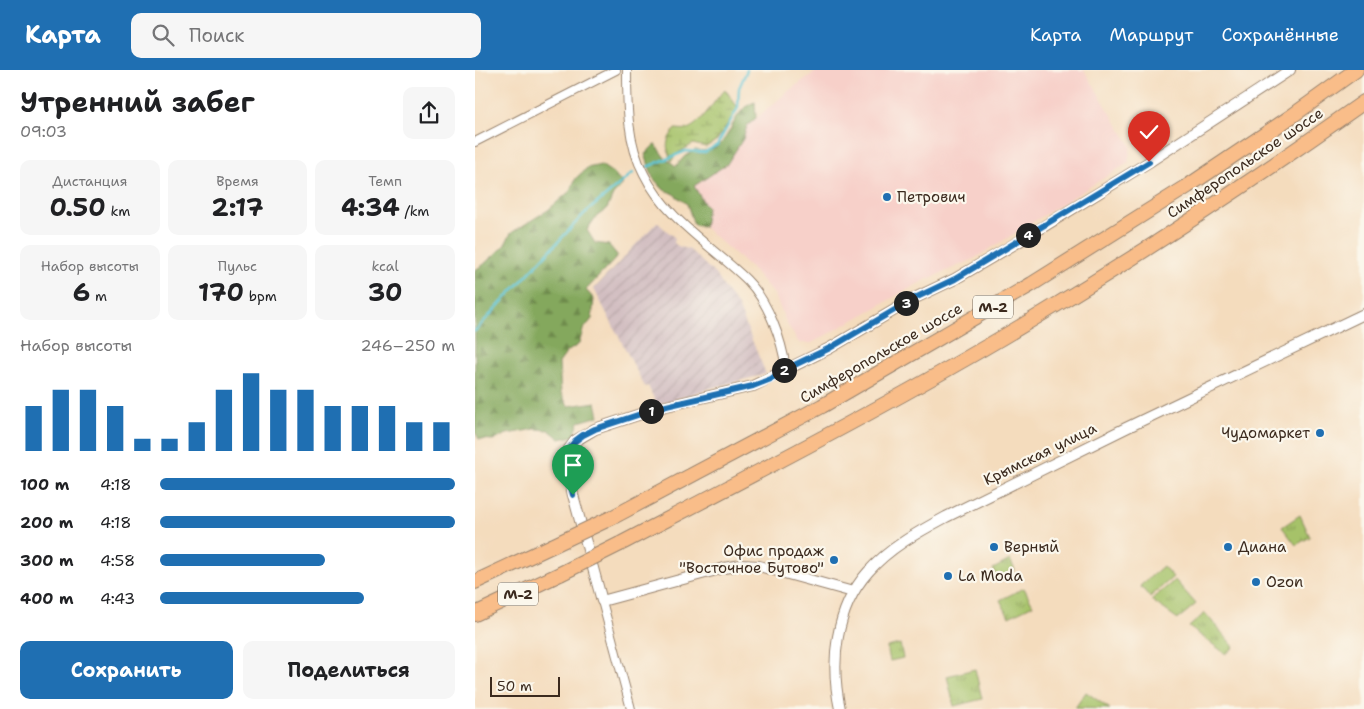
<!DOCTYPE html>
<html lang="ru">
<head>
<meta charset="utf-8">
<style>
  body { margin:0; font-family:"Shantell Sans",sans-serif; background:#f6f6f6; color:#202124; height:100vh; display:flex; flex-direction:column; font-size:19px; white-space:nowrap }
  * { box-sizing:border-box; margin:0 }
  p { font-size:16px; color:#757577 }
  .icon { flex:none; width:28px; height:28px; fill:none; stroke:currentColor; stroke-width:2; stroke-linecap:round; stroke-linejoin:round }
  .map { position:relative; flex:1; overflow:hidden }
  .drawer { display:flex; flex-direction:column; background:#fff; width:475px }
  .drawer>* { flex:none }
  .scale { position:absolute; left:15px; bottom:12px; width:70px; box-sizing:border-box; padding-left:5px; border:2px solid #3b2a1e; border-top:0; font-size:14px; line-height:18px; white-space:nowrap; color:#3b2a1e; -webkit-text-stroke:4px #fbf7ec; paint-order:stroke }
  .pin { position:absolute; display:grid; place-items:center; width:42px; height:42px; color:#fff; margin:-51px -21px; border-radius:50% 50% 50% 0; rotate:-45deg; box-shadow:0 0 5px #0007 }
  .pin .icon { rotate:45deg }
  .km { position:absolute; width:25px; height:25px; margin:-12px; border-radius:50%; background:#222; color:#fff; font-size:14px; line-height:25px; text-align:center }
  .round { display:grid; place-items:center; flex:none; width:52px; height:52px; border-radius:10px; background:#f6f6f6 }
  .summary { display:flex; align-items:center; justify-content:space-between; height:85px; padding:0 20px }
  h1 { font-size:28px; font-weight:700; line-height:38px }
  .metrics { display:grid; grid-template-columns:repeat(3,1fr); gap:8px; height:85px; padding:5px 20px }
  .metrics div { display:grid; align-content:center; border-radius:10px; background:#f6f6f6; text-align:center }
  .metrics b { font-size:25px; font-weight:700 }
  .metrics small { font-size:14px; font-weight:400 }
  .metrics p { font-size:14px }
  .chart { height:140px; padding:10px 20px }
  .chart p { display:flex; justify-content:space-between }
  .chart svg { width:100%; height:90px; margin-top:5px; stroke:#1f6fb2; stroke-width:6 }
  .button { display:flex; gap:10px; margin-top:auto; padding:10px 20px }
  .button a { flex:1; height:58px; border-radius:10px; background:#1f6fb2; color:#fff; font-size:20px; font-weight:700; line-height:58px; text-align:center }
  .button a+a { background:#f6f6f6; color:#202124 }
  ul { padding:0 20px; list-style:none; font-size:16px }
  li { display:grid; grid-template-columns:80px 60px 1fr; align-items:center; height:38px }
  li i { height:12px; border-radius:6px; background:#1f6fb2 }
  header { display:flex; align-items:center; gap:30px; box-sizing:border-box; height:70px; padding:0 25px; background:#1f6fb2; color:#fff }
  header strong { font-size:24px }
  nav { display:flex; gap:28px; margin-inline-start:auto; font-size:18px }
  .search { width:350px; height:45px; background:#f6f6f6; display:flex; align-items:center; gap:12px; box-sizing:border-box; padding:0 18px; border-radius:10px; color:#757577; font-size:19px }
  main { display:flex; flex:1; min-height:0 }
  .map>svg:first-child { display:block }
  .built { fill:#f7d0c9 }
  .industrial { fill:url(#industrial-furrows) }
  .forest { fill:url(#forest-firs); stroke:#60693e }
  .wetland { fill:url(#wetland-marsh); stroke:#707644 }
  .park { fill:url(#park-tufts); stroke:#707644 }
  .garden { fill:#a6c269; stroke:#707644 }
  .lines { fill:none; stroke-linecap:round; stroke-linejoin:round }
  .stream { stroke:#57c2d2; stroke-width:2.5 }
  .minor-casing { stroke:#98836e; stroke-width:10 }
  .tertiary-casing { stroke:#98836e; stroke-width:12 }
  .motorway-casing { stroke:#98836e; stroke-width:16 }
  .minor { stroke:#fff; stroke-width:8 }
  .tertiary { stroke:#fff; stroke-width:10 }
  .motorway { stroke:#f9bd89; stroke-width:14 }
  .motorway-bridge-casing { stroke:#98836e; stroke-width:16; stroke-linecap:butt }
  .motorway-bridge { stroke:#f9bd89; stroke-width:14 }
  .route-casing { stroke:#fff; stroke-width:10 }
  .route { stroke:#1f6fb2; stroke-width:6 }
  .poi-dot { fill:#1f6fb2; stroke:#fbf7ec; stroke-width:2 }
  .labels { text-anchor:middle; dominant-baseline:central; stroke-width:4.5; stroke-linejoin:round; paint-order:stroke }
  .shield { fill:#fbf7ec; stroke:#75685c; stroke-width:1 }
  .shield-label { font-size:14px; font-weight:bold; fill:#3b2a1e }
  .street-label { font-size:15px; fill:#3b2a1e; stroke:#fbf7ec }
  .poi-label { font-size:15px; fill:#3b2a1e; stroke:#fbf7ec; text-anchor:start }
</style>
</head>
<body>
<header>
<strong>Карта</strong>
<div class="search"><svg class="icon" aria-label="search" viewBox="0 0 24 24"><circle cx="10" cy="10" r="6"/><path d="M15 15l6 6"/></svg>Поиск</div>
<nav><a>Карта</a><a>Маршрут</a><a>Сохранённые</a></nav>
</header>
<main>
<section class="drawer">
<div class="summary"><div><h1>Утренний забег</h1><p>09:03</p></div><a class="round"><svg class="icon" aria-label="share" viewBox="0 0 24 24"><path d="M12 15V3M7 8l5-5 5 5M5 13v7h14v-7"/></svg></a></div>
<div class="metrics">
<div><p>Дистанция</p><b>0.50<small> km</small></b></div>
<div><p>Время</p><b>2:17</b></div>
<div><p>Темп</p><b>4:34<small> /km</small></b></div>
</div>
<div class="metrics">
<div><p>Набор высоты</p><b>6<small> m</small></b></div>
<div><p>Пульс</p><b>170<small> bpm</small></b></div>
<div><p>kcal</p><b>30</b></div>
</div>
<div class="chart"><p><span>Набор высоты</span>246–250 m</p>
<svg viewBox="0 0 160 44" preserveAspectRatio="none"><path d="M5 44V22M15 44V14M25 44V14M35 44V22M45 44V38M55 44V38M65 44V30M75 44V14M85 44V6M95 44V14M105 44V14M115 44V22M125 44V22M135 44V22M145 44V30M155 44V30"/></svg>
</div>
<ul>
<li><b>100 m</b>4:18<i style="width:100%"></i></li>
<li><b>200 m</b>4:18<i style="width:100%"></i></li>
<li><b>300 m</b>4:58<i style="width:56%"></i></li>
<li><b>400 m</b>4:43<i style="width:69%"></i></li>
</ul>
<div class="button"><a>Сохранить</a><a>Поделиться</a></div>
</section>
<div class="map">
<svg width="889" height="639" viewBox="0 0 889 639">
  <defs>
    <pattern id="industrial-furrows" width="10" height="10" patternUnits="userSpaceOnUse" patternTransform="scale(1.25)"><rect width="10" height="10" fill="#d2bec1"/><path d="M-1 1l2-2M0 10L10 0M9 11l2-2" fill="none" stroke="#b5a3a5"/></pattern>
    <pattern id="forest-firs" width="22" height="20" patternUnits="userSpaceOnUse" patternTransform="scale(1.25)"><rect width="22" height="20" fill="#84a85d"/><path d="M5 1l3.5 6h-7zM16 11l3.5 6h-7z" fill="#6d894c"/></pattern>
    <pattern id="wetland-marsh" width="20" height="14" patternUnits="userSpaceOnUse" patternTransform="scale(1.25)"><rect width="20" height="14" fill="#a6c269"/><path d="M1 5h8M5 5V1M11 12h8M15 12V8" fill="none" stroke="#889e56"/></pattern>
    <pattern id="park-tufts" width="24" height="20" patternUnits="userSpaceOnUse" patternTransform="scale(1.25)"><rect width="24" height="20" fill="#a6c269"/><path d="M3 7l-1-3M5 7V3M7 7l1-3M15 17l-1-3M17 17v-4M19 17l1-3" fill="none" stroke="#889e56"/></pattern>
  </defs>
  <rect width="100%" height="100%" fill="#fbf7ec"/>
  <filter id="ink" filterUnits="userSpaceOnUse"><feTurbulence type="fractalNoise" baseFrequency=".02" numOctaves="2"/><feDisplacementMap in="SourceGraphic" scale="10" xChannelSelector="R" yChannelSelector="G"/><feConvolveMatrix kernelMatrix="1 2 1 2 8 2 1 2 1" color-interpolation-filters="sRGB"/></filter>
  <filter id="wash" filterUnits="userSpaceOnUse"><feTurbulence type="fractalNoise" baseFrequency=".0096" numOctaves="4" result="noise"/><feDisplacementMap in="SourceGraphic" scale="20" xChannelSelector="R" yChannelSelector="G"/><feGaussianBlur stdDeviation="1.12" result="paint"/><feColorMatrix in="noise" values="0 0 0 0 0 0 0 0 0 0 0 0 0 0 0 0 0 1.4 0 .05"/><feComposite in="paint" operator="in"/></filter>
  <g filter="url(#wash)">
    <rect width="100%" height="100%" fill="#f4dcbd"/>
    <!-- built -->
    <path class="built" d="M343,0H609L656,76L653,93L497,190L448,211L337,273H324L312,254L299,224L279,201L229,157L232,138L219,116L252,94L268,69L272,56L316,19Z"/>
    <!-- industrial -->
    <path class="industrial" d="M182,152L200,168L199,173L203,176L215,180L242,206L252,222L263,236L291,304L236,318L182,335L173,316L170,317L119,219Z"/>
    <!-- forest -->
    <path class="forest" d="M280,32L281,48L272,56L268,69L252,94L219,116L232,138L229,157L219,155L212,134L197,123L189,120L178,108L170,84L180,74L190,88L201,96L210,86L220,80C259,87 251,41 280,32Z
      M126,95L138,103L148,114L138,125L132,139L121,147L112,160L120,173L134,175L143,186L111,220L119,229L117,249L108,260L104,274L92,282L84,293L86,323L93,336L121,332L124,346L104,352L99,366L85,369L74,360L60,359L32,364L18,370L4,369L0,362V200L8,195L29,176L36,163L73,140L95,121L101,108L112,98Z"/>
    <!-- wetland -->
    <path class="wetland" d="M250,19L263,38L242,70L231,77L218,74L203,83L196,91C191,75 190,72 200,59C204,59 209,60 212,59C226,55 240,29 250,19Z"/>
    <!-- park -->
    <path class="park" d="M825,445L835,467L821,475L807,457Z
      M535,490L540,500L523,508L518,499Z
      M700,510L721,534L703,549L676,530Z
      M549,518L558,535L534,547L525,530Z
      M730,543L759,577L751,584L714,557Z
      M425,574L428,588L415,591L412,577Z
      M500,599L507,629L479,636L472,606Z"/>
    <!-- garden -->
    <path class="garden" d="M688,496L698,507L675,527L665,516Z
      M611,622L635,639L600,638Z"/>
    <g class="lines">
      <!-- stream -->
      <path class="stream" d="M172,97L211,81L230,82L242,75L263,38L264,18L272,0
        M0,261L109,144L158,103"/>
    </g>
  </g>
  <g filter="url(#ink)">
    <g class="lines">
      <defs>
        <path id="minor" d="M152,0C152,34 152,73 169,104C191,149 237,176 272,210C293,231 307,270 311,299
          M0,72L141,0
          M127,531L156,639"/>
        <path id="tertiary" d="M378,522L284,496L266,495L249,498L127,531L98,425L91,392L94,379L100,371L120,359L187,337L278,316L355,278L440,228L480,209L550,168L674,92L815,0
          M365,639C355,593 360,539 393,502C414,478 443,462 471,447L651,358L889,244"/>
        <path id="motorway" d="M138,447L347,336L557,214L713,116L817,46L881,0
          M145,474C289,399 434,325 573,240C681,175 786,105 889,32
          M0,512L77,476
          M0,544L85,504"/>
      </defs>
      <!-- minor casing -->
      <use href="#minor" class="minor-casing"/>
      <!-- tertiary casing -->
      <use href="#tertiary" class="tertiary-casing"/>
      <!-- motorway casing -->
      <use href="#motorway" class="motorway-casing"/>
      <!-- minor -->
      <use href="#minor" class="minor"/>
      <!-- tertiary -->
      <use href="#tertiary" class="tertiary"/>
      <!-- motorway -->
      <use href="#motorway" class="motorway"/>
      <defs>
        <path id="motorway-bridge" d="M77,476L138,447
          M85,504L145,474"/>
      </defs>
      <!-- motorway-bridge casing -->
      <use href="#motorway-bridge" class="motorway-bridge-casing"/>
      <!-- motorway-bridge -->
      <use href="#motorway-bridge" class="motorway-bridge"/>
    </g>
  </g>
  <g class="lines" filter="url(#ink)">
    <defs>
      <path id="route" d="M98,425L91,392L94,379L100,371L108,365L120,359L187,337L278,316L296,309L311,299L355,278L440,228L480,209L674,92"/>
    </defs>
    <!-- route casing -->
    <use href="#route" class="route-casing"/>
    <!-- route -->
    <use href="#route" class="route"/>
  </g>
  <!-- markers -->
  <g class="poi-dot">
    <circle cx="412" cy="127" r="5"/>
    <circle cx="845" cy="363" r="5"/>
    <circle cx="519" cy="477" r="5"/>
    <circle cx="753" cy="477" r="5"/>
    <circle cx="359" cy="490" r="5"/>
    <circle cx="473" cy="506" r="5"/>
    <circle cx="781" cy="512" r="5"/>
  </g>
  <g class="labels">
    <!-- shield labels -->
    <g class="shield">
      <rect x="498" y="225.5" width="40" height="23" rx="4"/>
      <rect x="23" y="512.5" width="40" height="23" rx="4"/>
    </g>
    <g class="shield-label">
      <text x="518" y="237">М-2</text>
      <text x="43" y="524">М-2</text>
    </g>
    <!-- street labels -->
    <g class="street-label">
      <text transform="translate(770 93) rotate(-34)">Симферопольское шоссе</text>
      <text transform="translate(406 283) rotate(-30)">Симферопольское шоссе</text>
      <text transform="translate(565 384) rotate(-26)">Крымская улица</text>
    </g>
    <!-- poi labels -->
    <g class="poi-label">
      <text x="422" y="127">Петрович</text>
      <text x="835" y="363" text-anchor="end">Чудомаркет</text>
      <text x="529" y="477">Верный</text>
      <text x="763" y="477">Диана</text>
      <text x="349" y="481" text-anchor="end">Офис продаж<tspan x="349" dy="17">"Восточное Бутово"</tspan></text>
      <text x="483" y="506">La Moda</text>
      <text x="791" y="512">Ozon</text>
    </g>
  </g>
</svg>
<div class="scale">50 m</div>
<div class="pin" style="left:98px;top:425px;background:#1e9e55"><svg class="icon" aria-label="arrive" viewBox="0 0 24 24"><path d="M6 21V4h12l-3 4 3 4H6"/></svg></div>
<div class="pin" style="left:674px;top:92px;background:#d93025"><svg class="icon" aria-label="check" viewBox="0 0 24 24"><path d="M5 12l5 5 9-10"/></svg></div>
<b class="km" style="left:176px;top:341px">1</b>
<b class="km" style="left:309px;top:300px">2</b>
<b class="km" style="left:431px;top:233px">3</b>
<b class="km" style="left:553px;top:165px">4</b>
</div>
</main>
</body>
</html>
